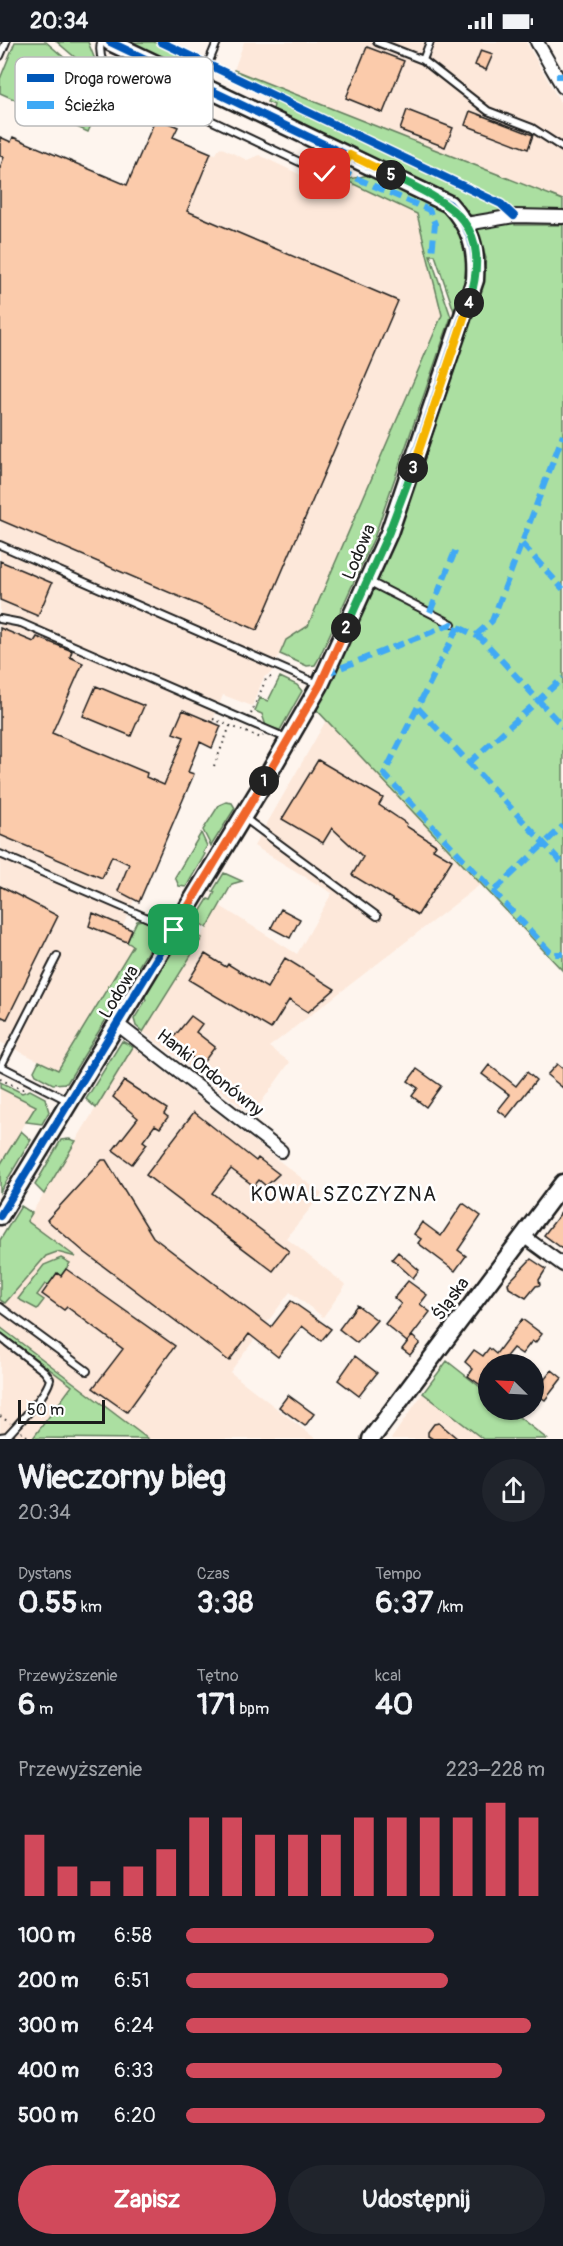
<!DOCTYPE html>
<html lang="pl">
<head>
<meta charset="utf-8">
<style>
  body { margin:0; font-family:Pangolin,sans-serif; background:#20242c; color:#f1f3f6; height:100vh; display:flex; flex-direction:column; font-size:22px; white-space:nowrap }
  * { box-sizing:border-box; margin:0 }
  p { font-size:20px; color:#9ea1a6 }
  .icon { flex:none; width:33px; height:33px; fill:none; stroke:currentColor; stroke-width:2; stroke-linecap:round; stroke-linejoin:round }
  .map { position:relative; height:1397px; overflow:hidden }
  .sheet { display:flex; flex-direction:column; background:#171b24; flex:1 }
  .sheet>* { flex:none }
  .needle { width:39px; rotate:294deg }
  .fabs { position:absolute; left:478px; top:1312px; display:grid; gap:12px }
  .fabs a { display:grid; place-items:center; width:66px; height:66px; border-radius:50%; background:#171b24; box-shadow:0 2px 4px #0004; font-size:30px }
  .scale { position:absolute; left:18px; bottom:15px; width:87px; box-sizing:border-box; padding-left:6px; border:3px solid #1c1c1c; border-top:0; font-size:16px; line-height:21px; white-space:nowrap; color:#1c1c1c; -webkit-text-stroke:4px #fff; paint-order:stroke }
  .pin { position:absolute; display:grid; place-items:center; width:51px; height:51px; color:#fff; margin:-26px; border-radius:12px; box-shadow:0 3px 9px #0006 }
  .km { position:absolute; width:30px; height:30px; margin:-15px; border-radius:50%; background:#222; color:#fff; font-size:16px; line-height:30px; text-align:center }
  .round { display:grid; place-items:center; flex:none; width:63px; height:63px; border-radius:32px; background:#20242c }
  .headline { display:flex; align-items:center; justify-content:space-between; height:102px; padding:0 18px }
  h1 { font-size:33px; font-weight:700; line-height:45px }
  .metrics { display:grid; grid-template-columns:repeat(3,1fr); gap:9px; height:102px; padding:6px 18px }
  .metrics div { display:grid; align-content:center }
  .metrics b { font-size:30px; font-weight:700 }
  .metrics small { font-size:16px; font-weight:400 }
  .metrics p { font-size:16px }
  .chart { height:168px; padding:12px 18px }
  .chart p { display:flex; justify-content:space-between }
  .chart svg { width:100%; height:108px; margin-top:6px; stroke:#d1495b; stroke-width:6 }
  .button { display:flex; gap:12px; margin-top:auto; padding:12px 18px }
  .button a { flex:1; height:69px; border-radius:36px; background:#d1495b; color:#fff; font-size:24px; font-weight:700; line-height:69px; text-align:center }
  .button a+a { background:#20242c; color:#f1f3f6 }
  ul { padding:0 18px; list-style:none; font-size:20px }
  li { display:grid; grid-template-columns:96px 72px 1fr; align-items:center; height:45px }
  li i { height:15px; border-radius:8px; background:#d1495b }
  .status { display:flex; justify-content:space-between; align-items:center; height:42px; padding:0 30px; background:#171b24; direction:ltr }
  .status svg { height:16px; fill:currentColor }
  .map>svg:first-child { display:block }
  .built { fill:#fde8da }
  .green { fill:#abdfa1; stroke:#647e5e; stroke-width:1.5 }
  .building { fill:#fbcbab; stroke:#1c1c1c; stroke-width:1.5 }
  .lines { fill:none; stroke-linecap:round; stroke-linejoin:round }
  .lane-casing { stroke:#1c1c1c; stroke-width:10 }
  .street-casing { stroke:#1c1c1c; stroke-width:16 }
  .secondary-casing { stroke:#1c1c1c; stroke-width:21 }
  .path { stroke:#1c1c1c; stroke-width:2; stroke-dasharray:1.5 4.5; stroke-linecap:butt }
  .lane { stroke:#fff; stroke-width:6 }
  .street { stroke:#fff; stroke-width:12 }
  .secondary { stroke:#fff; stroke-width:16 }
  .quiet { stroke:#3fa9f5; stroke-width:6; stroke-dasharray:12 6; stroke-linecap:butt }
  .cycleway-casing { stroke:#fff; stroke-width:11 }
  .cycleway { stroke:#0057b8; stroke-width:8 }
  .split-1-casing { stroke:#fff; stroke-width:12 }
  .split-2-casing { stroke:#fff; stroke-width:12 }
  .split-3-casing { stroke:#fff; stroke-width:12 }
  .split-4-casing { stroke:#fff; stroke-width:12 }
  .split-5-casing { stroke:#fff; stroke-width:12 }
  .split-6-casing { stroke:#fff; stroke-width:12 }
  .split-1 { stroke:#f0652b; stroke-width:8 }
  .split-2 { stroke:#f0652b; stroke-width:8 }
  .split-3 { stroke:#22a559; stroke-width:8 }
  .split-4 { stroke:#f5b400; stroke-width:8 }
  .split-5 { stroke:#22a559; stroke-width:8 }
  .split-6 { stroke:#f5b400; stroke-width:8 }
  .labels { text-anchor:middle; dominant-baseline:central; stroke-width:5; stroke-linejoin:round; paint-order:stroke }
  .street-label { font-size:18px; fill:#1c1c1c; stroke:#fff }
  .neighbourhood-label { font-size:20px; letter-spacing:1.5px; fill:#1c1c1c; stroke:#fff }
  .key { fill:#fff; stroke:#bbb; stroke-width:1.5 }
  .key-label { font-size:16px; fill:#1c1c1c }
</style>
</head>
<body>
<div class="status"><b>20:34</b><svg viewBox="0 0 49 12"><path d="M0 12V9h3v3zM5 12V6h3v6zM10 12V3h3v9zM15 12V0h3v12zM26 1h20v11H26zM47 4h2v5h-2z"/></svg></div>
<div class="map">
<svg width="563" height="1397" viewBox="0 0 563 1397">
  <rect width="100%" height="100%" fill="#fef5ee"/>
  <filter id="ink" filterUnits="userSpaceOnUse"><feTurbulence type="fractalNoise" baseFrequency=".0167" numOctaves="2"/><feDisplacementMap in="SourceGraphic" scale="12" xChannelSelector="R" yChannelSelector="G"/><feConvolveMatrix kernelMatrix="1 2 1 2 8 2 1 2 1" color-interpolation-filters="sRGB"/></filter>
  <g filter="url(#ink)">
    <!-- built -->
    <path class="built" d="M244,0H526L563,65V158L234,28Z
      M156,76L178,85L173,95L211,111L216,112L220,105L247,118L259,113L322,143L345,138L417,172L442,273L308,584L286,598L271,631L264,635L252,664L223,653L212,680L221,684L212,706L200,701L188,729L194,732L139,860L134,858L118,896L134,904L58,1028L0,1000V96L11,101L13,95L127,143Z
      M327,677L481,842L269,1005L290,1020L252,1073L143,990L220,864L297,912L332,851L254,804Z
      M133,1005L322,1152L286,1196L346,1243L323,1275L290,1250L230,1330L316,1397H0V1223Z
      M0,1046L36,1064L0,1123Z
      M423,1351L483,1397H391Z"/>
    <!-- green -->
    <path class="green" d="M15,0H46L105,51L88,90L0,51V37Z
      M57,0H88L104,40Z
      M128,0H154L200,22L190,29Z
      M234,28L563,158V170L514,171L500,158L270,49L233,31Z
      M270,55L500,165L507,172L476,175L468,172L451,153L436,145L273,67L274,63L267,60Z
      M373,132C452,171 484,177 456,275L435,213H430L451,275L374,496L318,618L315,623L307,624L280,612L286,598L308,584L442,273L417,172L345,138Z
      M515,178V183H563V929L315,666L375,543L423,421L482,246L486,216L475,185Z
      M280,635L297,643L302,649L280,688L266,684L262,672L255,669L260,656L268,659Z
      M226,760L232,761L235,766L211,804L203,788L219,763Z
      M201,791L207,804L203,811L205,812L186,845L179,844L175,835Z
      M224,831L242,839L232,842L207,886L195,878L208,857L211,858L215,850L213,849Z
      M142,878L157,885L159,891L67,1041L53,1042L36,1033L34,1029L39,1019L58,1028L133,904L127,900L137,879Z
      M190,889L202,896L143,990L136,984L134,977L146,958L144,953L182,890Z
      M122,999L133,1005L96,1066L86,1057Z
      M0,1040L22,1051L30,1048L45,1056L49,1070L42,1082L26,1080L36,1064L0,1046Z
      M21,1089L31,1098L0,1150V1123Z
      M69,1097L76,1099L44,1152L35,1143L61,1098Z
      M21,1164L32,1171L27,1179L76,1215L57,1210L46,1214L5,1261L0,1258V1198Z
      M61,1216L70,1221L61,1234L57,1231L48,1244L45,1242L37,1253L44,1258L37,1267L18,1257L44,1223Z
      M0,1285L148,1397L33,1396L72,1344L0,1290Z
      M447,1319L489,1352V1368H510L547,1397H483L423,1351Z"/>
    <!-- building -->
    <path class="building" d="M367,5L404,19L383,71L346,56Z
      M481,8L493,12L486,28L475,23Z
      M407,68L453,86L445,105L400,88Z
      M470,69L533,93L528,107L465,83Z
      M156,76L178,85L173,95L211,111L187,169L398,259L257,588L0,478V126L4,115L0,114V95L11,100L13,95L127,143Z
      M0,519L52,541L38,574L0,558Z
      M0,586L34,600L37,595L72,609L70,615L83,621L52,691L147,731L146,735L164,743L184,695L173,691L183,668L221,684L212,706L200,700L188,730L194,732L139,860L118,849L129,822L112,814L102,836L0,793Z
      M96,644L144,664L131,694L83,674Z
      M318,718L383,756L379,763L407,782L406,784L436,803L433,807L452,818L418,873L352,833L363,815L332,786L323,801L282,777Z
      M0,844L58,874L7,977L0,974Z
      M281,867L300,877L290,896L271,886Z
      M93,871L132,888L127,900L89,884Z
      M205,912L226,925L228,922L267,946L285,916L335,947L308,970L289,958L271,987L189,938Z
      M191,974L202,982L196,990L215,1005L202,1022L169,1001Z
      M557,1022L563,1027V1046L547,1033Z
      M489,1023L516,1044L527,1030L536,1038L507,1075L498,1068L510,1053L482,1032Z
      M417,1027L441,1044L426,1065L412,1054L418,1046L408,1039Z
      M124,1039L167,1067L164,1072L168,1075L160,1086L155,1083L143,1099L147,1102L132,1122L113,1108L138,1076L113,1055Z
      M194,1070L256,1119L258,1116L279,1132L266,1144L259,1138L254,1144L231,1127L212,1151L289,1209L273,1229L146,1133Z
      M102,1118H106L153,1195L271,1285L291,1259L331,1287L321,1299L302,1284L278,1315L249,1292L229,1319L83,1209L47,1178Z
      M463,1161L481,1174L458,1208L466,1214L455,1229L418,1201L421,1197L414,1192L422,1180L441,1194Z
      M563,1168V1207L544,1193Z
      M398,1210L419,1228L413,1236L392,1217Z
      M531,1217L546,1227L539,1238L540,1243L536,1244L526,1256L509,1246L508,1241Z
      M66,1227L175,1304L127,1370L93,1346L123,1307L67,1265L64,1268L42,1252L57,1231L61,1234Z
      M408,1239L427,1253L420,1262L430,1270L407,1300L385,1282L401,1262L394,1256Z
      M357,1263L377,1278L357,1301L339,1287Z
      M522,1277L542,1292L535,1301L532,1299L522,1312L513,1306L499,1323H489V1335L482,1344L468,1334L473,1327L465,1320L474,1308L483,1314L489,1306L496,1312Z
      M412,1294L420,1301L410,1313L402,1307Z
      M355,1314L377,1331L359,1354L338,1338Z
      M552,1328L562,1336L545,1358L534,1350Z
      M288,1353L314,1372L305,1384L279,1365Z
      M439,1381L458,1397H433L428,1394V1390L434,1382Z"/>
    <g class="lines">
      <defs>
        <path id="lane" d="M101,0C98,14 104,28 117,34L325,132L339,131L348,117
          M377,0L423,18L488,69L532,86L563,106
          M0,14L6,0
          M423,18L430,0
          M200,41L217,0
          M0,503L318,642
          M368,539L452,582
          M0,577L21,581L286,696
          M243,775L377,874
          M0,812L173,887
          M0,1024L69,1059
          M1,1024L57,914
          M0,1265L87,1329
          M0,1295L44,1329L50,1337C47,1353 18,1382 7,1394L0,1395"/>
        <path id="street" d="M537,0L563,45
          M466,182L514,174L563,175
          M117,982L281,1109
          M522,1193L563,1223"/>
        <path id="secondary" d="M0,1174L261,745L320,643L389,491L475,238C477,206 471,186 449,162L110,0
          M371,1397L563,1141"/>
      </defs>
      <!-- lane casing -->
      <use href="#lane" class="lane-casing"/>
      <!-- street casing -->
      <use href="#street" class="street-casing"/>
      <!-- secondary casing -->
      <use href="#secondary" class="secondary-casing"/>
      <!-- path -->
      <path class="path" d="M251,672L266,637L275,633
        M213,677L261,696L263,694
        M214,724L230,684
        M0,1037L21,1047H24
        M0,1374L10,1381
        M21,1390L31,1397"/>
      <!-- lane -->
      <use href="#lane" class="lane"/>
      <!-- street -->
      <use href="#street" class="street"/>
      <!-- secondary -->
      <use href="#secondary" class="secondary"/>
      <!-- quiet -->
      <path class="quiet" d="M556,34H563
        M340,129L429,168L435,182L432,212
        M522,502L563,547
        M430,570L456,507
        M458,585L384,732L552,912H563
        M476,593L492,579L563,393
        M325,632L452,582L481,596L563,685
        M418,666L563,822
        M469,721L563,636
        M495,848L563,784"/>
      <defs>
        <path id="cycleway" d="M161,0L501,162L514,174
          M0,1174L261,745L320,643L389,491L475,238C477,206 471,186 449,162L110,0"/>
      </defs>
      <!-- cycleway casing -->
      <use href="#cycleway" class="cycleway-casing"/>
      <!-- cycleway -->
      <use href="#cycleway" class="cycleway"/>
    </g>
  </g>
  <g class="lines" filter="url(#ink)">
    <defs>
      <path id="split-1" d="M174,888L264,739"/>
      <path id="split-2" d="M264,739L320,643L346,586"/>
      <path id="split-3" d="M346,586L389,490L413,426"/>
      <path id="split-4" d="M413,426L469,261"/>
      <path id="split-5" d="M391,133C455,164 493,181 469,261"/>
      <path id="split-6" d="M325,132L339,131L350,113L391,133"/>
    </defs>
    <!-- split-1 casing -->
    <use href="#split-1" class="split-1-casing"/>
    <!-- split-2 casing -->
    <use href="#split-2" class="split-2-casing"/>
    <!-- split-3 casing -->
    <use href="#split-3" class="split-3-casing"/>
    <!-- split-4 casing -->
    <use href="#split-4" class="split-4-casing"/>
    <!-- split-5 casing -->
    <use href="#split-5" class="split-5-casing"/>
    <!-- split-6 casing -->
    <use href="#split-6" class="split-6-casing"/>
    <!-- split-1 -->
    <use href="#split-1" class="split-1"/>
    <!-- split-2 -->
    <use href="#split-2" class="split-2"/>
    <!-- split-3 -->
    <use href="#split-3" class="split-3"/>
    <!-- split-4 -->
    <use href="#split-4" class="split-4"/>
    <!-- split-5 -->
    <use href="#split-5" class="split-5"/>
    <!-- split-6 -->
    <use href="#split-6" class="split-6"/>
  </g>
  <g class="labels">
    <!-- street labels -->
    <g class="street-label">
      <text transform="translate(359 510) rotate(-67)">Lodowa</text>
      <text transform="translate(119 950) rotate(-59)">Lodowa</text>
      <text transform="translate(210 1031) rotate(38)">Hanki Ordonówny</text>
      <text transform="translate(451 1257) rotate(-54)">Śląska</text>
    </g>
    <!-- neighbourhood labels -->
    <g class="neighbourhood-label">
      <text x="344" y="1152">KOWALSZCZYZNA</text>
    </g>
  </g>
  <!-- legend -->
  <rect x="15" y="15" width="198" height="69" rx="9" class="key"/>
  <rect x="27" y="32" width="27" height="8" fill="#0057b8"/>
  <rect x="27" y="59" width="27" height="8" fill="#3fa9f5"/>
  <g class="key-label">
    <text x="64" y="42">Droga rowerowa</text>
    <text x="64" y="69">Ścieżka</text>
  </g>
</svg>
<div class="fabs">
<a><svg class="needle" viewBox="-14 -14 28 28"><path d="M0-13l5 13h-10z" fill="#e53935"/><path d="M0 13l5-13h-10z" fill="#9ea1a6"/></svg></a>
</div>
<div class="scale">50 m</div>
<div class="pin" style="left:174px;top:888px;background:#1e9e55"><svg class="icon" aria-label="arrive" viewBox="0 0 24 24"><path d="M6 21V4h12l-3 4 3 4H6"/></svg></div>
<div class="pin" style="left:325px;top:132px;background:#d93025"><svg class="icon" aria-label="check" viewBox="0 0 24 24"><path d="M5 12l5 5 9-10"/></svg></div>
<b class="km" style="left:264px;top:739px">1</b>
<b class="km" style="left:346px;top:586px">2</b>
<b class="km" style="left:413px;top:426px">3</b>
<b class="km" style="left:469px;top:261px">4</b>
<b class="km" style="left:391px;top:133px">5</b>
</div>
<section class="sheet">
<div class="headline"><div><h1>Wieczorny bieg</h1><p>20:34</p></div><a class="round"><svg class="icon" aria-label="share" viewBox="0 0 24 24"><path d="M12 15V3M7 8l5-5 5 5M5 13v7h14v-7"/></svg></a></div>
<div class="metrics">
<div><p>Dystans</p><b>0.55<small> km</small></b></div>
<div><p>Czas</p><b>3:38</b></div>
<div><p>Tempo</p><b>6:37<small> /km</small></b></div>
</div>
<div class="metrics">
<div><p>Przewyższenie</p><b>6<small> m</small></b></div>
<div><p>Tętno</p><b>171<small> bpm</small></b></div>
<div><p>kcal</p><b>40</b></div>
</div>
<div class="chart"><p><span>Przewyższenie</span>223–228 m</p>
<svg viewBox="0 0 160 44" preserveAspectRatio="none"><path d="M5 44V19M15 44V32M25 44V38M35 44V32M45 44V25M55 44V12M65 44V12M75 44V19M85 44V19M95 44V19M105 44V12M115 44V12M125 44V12M135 44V12M145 44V6M155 44V12"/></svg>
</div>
<ul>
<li><b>100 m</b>6:58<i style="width:69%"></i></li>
<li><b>200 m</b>6:51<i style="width:73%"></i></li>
<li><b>300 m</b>6:24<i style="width:96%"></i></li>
<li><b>400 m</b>6:33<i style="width:88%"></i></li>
<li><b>500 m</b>6:20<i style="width:100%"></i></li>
</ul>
<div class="button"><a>Zapisz</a><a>Udostępnij</a></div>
</section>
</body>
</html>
